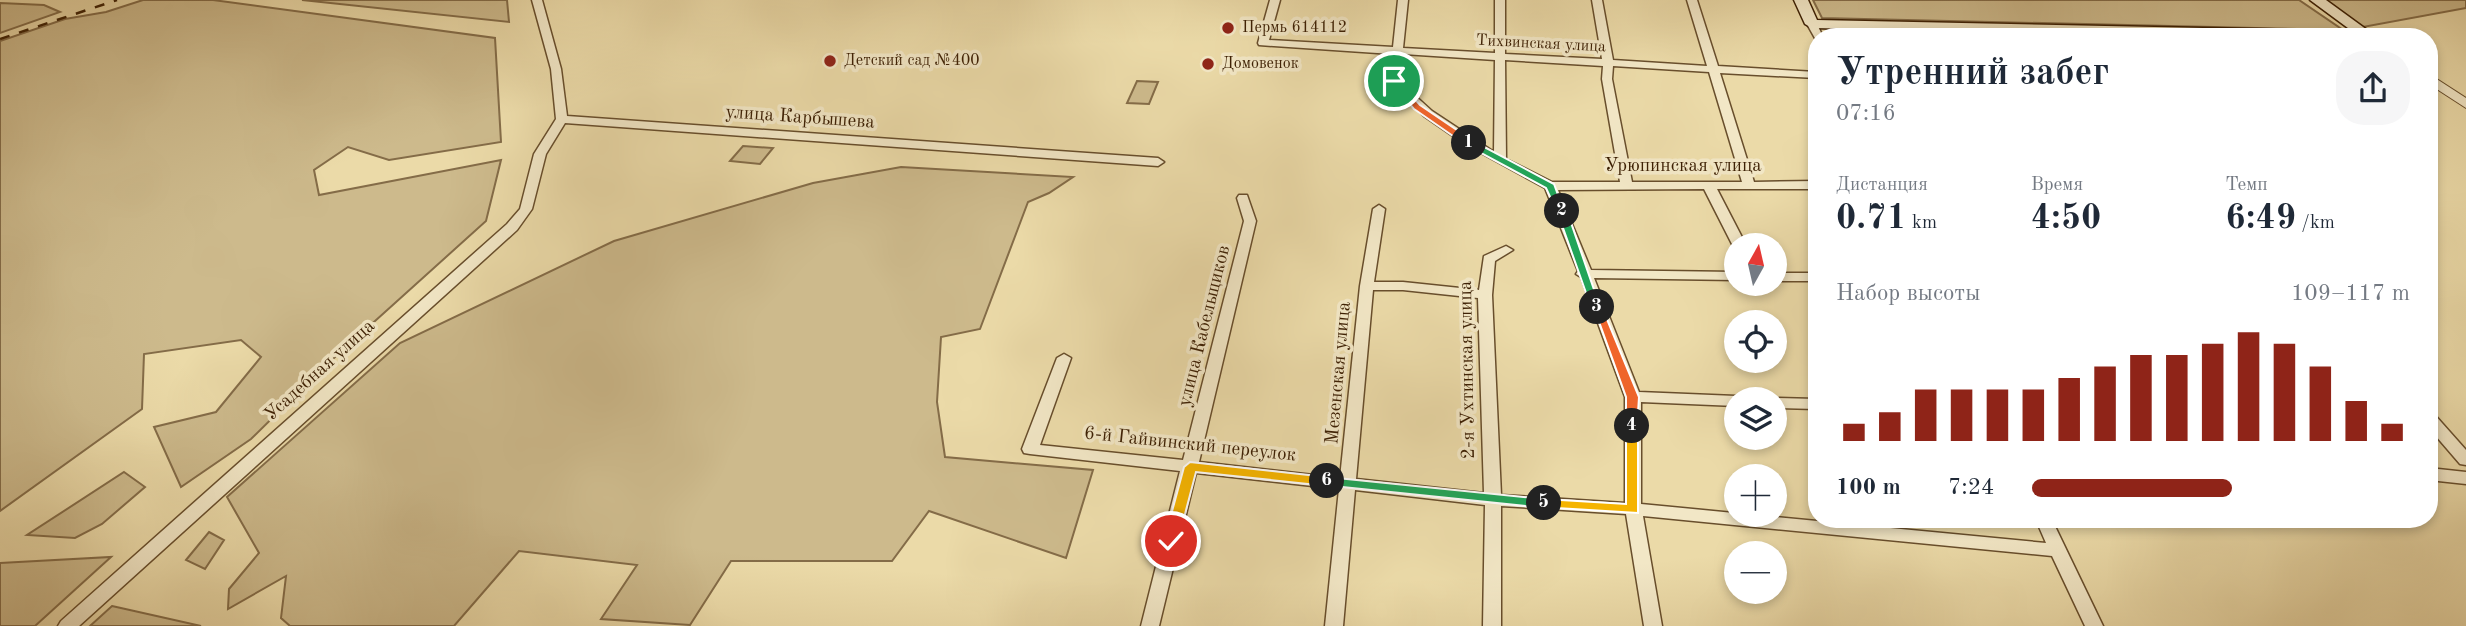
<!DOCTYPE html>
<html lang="ru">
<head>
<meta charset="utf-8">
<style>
  body { margin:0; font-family:"Old Standard TT",serif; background:#f6f6f7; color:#1f2937; height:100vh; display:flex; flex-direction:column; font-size:26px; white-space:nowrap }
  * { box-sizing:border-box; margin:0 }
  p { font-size:23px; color:#747a83 }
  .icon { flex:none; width:38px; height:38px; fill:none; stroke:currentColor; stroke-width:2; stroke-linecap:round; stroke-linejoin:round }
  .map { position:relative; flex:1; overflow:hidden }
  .panel { position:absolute; left:1808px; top:28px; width:630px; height:500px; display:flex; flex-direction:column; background:#fff; border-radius:28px; box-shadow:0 4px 10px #0003 }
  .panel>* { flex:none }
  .needle { width:46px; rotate:8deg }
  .fabs { position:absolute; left:1724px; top:233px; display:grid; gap:14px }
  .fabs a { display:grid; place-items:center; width:63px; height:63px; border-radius:50%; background:#fff; box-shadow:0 4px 10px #0003; font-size:35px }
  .pin { position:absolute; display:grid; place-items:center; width:60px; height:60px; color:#fff; margin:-30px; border:4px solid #fff; border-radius:50%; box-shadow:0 2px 7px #0007 }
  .km { position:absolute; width:35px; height:35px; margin:-18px; border-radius:50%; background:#222; color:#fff; font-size:19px; line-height:35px; text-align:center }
  .round { display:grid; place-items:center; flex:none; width:74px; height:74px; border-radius:28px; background:#f6f6f7 }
  .overview { display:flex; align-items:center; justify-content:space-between; height:119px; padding:0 28px }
  h1 { font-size:38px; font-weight:700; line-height:52px }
  .stats { display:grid; grid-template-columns:repeat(3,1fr); gap:10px; height:119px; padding:7px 28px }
  .stats div { display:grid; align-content:center }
  .stats b { font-size:35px; font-weight:700 }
  .stats small { font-size:19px; font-weight:400 }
  .stats p { font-size:19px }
  .chart { height:196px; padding:14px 28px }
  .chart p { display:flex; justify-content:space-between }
  .chart svg { width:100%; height:126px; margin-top:7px; stroke:#8f2418; stroke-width:6 }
  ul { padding:0 28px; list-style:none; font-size:23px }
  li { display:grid; grid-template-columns:112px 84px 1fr; align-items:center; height:52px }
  li i { height:18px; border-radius:9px; background:#8f2418 }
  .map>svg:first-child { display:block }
  .green { fill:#cdba8c; stroke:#846c48; stroke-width:2 }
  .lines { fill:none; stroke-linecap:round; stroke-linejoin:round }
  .minor-casing { stroke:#684e2c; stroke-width:3 }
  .tertiary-casing { stroke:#684e2c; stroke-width:2 }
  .secondary-casing { stroke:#3c1f03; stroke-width:3 }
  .minor { fill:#f2e7c6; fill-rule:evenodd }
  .tertiary { fill:#f2e7c6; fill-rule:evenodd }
  .secondary { fill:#f2e7c6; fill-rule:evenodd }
  .rail { stroke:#3c1f03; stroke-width:2.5; stroke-dasharray:10 10; stroke-linecap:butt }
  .split-1 { fill:#f0652b; stroke:#fff; stroke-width:2 }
  .split-2 { fill:#22a559; stroke:#fff; stroke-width:2 }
  .split-3 { fill:#22a559; stroke:#fff; stroke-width:2 }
  .split-4 { fill:#f0652b; stroke:#fff; stroke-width:2 }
  .split-5 { fill:#f5b400; stroke:#fff; stroke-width:2 }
  .split-6 { fill:#22a559; stroke:#fff; stroke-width:2 }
  .split-7 { fill:#f5b400; stroke:#fff; stroke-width:2 }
  .poi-dot { fill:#8f2418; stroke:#f2e7c6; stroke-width:2.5 }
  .labels { text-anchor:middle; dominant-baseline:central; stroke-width:7; stroke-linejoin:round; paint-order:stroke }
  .far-poi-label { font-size:16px; fill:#3c1f03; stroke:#f2e7c6; text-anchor:start }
  .far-street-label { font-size:16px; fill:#3c1f03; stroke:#f2e7c6 }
  .street-label { font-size:19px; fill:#3c1f03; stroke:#f2e7c6 }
</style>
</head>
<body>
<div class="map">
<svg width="2466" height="626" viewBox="0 0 2466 626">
  <rect width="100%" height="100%" fill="#ebdaa8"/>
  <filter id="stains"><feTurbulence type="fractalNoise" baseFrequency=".00286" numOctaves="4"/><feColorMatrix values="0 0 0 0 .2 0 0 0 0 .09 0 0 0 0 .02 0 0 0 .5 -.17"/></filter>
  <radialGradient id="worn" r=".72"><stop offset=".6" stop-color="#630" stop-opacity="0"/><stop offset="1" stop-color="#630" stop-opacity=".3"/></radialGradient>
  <!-- green -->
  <path class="green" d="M143,0H213L495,38L501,142L389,160L348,147L314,170L319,195L501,160L486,221L324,367L251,439L181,487L154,427L216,412L261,357L241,340L144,354L142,409L0,511V41L65,19L106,12Z
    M302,0H507L509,22Z
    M1813,0H2299L2343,30L1822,18Z
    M2324,0H2466V8L2363,27Z
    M0,3L44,5L60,12L0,33Z
    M1137,81L1158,82L1149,104L1127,103Z
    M743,146L773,148L760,164L730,161Z
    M901,167L1073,177L1049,193L1028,202L980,329L941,337L937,402L945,457L1093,470L1066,558L929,511L892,561H731L690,625L601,619L637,565L519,551L454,626H290L281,618L286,576L228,609L229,589L259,553L227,497L400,343L614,241L813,183Z
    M124,472L145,487L102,524L75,538L27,535Z
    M209,532L224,540L205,569L186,560Z
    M111,557L35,626H0V563Z
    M112,606L201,626H90Z"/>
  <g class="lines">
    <defs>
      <path id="minor" d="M532,0H542L561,69L567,116L1158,158L1164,162L1158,166L565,123L546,154L532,209L517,230L79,626H58L61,621L507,224L520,209L534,154L556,119L551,69Z
        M1270,0H1280L1269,40L1393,47L1398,0H1408L1403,48L1495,53V0H1505V54L1602,59L1592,0H1602L1613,60L1707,66L1687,0H1697L1718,66L1816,72V78L1720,73L1754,182L1816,181V189H1717L1746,245H1736L1734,248L1704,189L1558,190L1591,270L1736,272V280L1594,278L1639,392L1736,396L1742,399H1736V406L1641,402V504L2046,543L2036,520H2052L2103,626H2085L2052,556L1643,516L1662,626H1644L1626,514L1501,506V626H1483L1485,505L1355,490L1343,626H1325L1339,489L1196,473L1159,626H1141L1180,471L1030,454L1024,453L1022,449L1057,358L1064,354L1071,358L1040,445L1183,460L1244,221L1237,198L1239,195H1247L1256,221L1199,462L1340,478L1360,286L1373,209L1379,205L1385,209L1374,282H1403L1479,290L1484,256L1506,246L1513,250L1495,261L1492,295L1501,495L1625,503V397L1581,277L1576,274L1578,271L1545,188L1463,143L1424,116L1397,91H1390L1388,81L1392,54L1259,45L1258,43ZM1403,54L1495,60L1494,152L1432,111L1400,82ZM1505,60L1603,66L1602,79L1620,182H1552L1506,159ZM1613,66L1709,72L1742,182H1632L1612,79ZM1373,290H1403L1478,298L1484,493L1356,479Z
        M1812,21L1816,22L1823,37H1816V40L1807,24Z
        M1774,273H1816V281H1774Z
        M1774,398L1816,399V409L1774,408V399H1771Z
        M2429,413L2434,414L2466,450V465L2460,464L2429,428Z
        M2429,468L2466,472V484L2429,480Z"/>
      <path id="tertiary" d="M2429,74L2466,98V108L2429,84Z"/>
      <path id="secondary" d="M1794,0H1808L1817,20L2352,31L2310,0H2326L2374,35L2245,37L1812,28L1805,24Z"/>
    </defs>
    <!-- minor casing -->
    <use href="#minor" class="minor-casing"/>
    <!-- tertiary casing -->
    <use href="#tertiary" class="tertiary-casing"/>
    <!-- secondary casing -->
    <use href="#secondary" class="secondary-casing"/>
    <!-- minor -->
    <use href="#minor" class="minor"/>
    <!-- tertiary -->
    <use href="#tertiary" class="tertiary"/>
    <!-- secondary -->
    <use href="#secondary" class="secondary"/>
    <!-- rail -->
    <path class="rail" d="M0,39L117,0"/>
  </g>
  <!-- split-1 -->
  <path class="split-1" d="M1390,79H1397L1420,105L1473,141V145H1466L1414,109Z"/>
  <!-- split-2 -->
  <path class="split-2" d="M1466,141H1473L1554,184L1565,214H1558L1546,188L1466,145Z"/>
  <!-- split-3 -->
  <path class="split-3" d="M1562,208L1567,211L1601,310L1591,307L1557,211Z"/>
  <!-- split-4 -->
  <path class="split-4" d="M1593,305L1602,307L1639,397L1637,429L1626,426V397Z"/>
  <!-- split-5 -->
  <path class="split-5" d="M1632,422L1638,426V513L1540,507V500L1544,499L1626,504V426Z"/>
  <!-- split-6 -->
  <path class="split-6" d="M1327,477L1544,499L1551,503L1544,508L1323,485V478Z"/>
  <!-- split-7 -->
  <path class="split-7" d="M1190,462L1327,477L1334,481L1327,486L1196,472L1178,541L1171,546L1164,541L1184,467Z"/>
  <!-- markers -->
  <g class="poi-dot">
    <circle cx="1228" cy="28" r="7"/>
    <circle cx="830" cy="61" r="7"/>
    <circle cx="1208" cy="64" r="7"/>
  </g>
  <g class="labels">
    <!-- far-poi labels -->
    <g class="far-poi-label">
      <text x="1242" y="28">Пермь 614112</text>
      <text x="844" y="61">Детский сад №400</text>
      <text x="1222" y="64">Домовенок</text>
    </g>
    <!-- far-street labels -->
    <g class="far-street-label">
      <text transform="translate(1541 44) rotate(3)">Тихвинская улица</text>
    </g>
    <!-- street labels -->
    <g class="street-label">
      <text transform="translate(800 118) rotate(4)">улица Карбышева</text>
      <text x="1683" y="166">Урюпинская улица</text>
      <text transform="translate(1205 326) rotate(-76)">улица Кабельщиков</text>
      <text transform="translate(1468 370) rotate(-91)">2-я Ухтинская улица</text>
      <text transform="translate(320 371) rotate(-42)">Усадебная улица</text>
      <text transform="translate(1339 373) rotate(-85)">Мезенская улица</text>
      <text transform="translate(1190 445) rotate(6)">6-й Гайвинский переулок</text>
    </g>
  </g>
  <rect width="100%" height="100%" filter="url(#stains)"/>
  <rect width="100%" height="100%" fill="url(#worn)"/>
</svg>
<div class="fabs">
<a><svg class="needle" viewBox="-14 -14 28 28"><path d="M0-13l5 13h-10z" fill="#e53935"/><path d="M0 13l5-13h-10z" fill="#747a83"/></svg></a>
<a><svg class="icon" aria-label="locate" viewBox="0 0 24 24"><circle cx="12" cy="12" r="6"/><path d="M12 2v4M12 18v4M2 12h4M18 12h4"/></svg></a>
<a><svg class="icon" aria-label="layers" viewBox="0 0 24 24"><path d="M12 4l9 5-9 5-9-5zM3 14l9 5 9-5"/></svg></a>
<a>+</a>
<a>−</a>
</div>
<div class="pin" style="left:1394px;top:81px;background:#1e9e55"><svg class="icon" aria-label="arrive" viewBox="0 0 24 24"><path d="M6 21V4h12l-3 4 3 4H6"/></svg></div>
<div class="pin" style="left:1171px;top:541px;background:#d93025"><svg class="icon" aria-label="check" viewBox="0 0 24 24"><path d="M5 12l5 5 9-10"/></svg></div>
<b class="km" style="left:1469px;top:143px">1</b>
<b class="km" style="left:1562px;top:211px">2</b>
<b class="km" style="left:1597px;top:307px">3</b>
<b class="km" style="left:1632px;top:426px">4</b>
<b class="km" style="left:1544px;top:503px">5</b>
<b class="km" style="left:1327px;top:481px">6</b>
<section class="panel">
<div class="overview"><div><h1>Утренний забег</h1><p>07:16</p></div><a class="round"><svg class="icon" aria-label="share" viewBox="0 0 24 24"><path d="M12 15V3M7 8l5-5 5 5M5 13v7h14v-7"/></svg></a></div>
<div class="stats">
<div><p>Дистанция</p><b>0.71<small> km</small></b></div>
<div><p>Время</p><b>4:50</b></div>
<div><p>Темп</p><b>6:49<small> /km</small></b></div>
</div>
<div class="chart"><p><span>Набор высоты</span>109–117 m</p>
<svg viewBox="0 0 160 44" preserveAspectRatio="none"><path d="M5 44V38M15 44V34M25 44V26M35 44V26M45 44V26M55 44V26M65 44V22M75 44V18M85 44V14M95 44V14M105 44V10M115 44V6M125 44V10M135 44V18M145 44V30M155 44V38"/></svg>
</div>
<ul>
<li><b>100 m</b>7:24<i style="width:53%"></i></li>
</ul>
</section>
</div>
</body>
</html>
